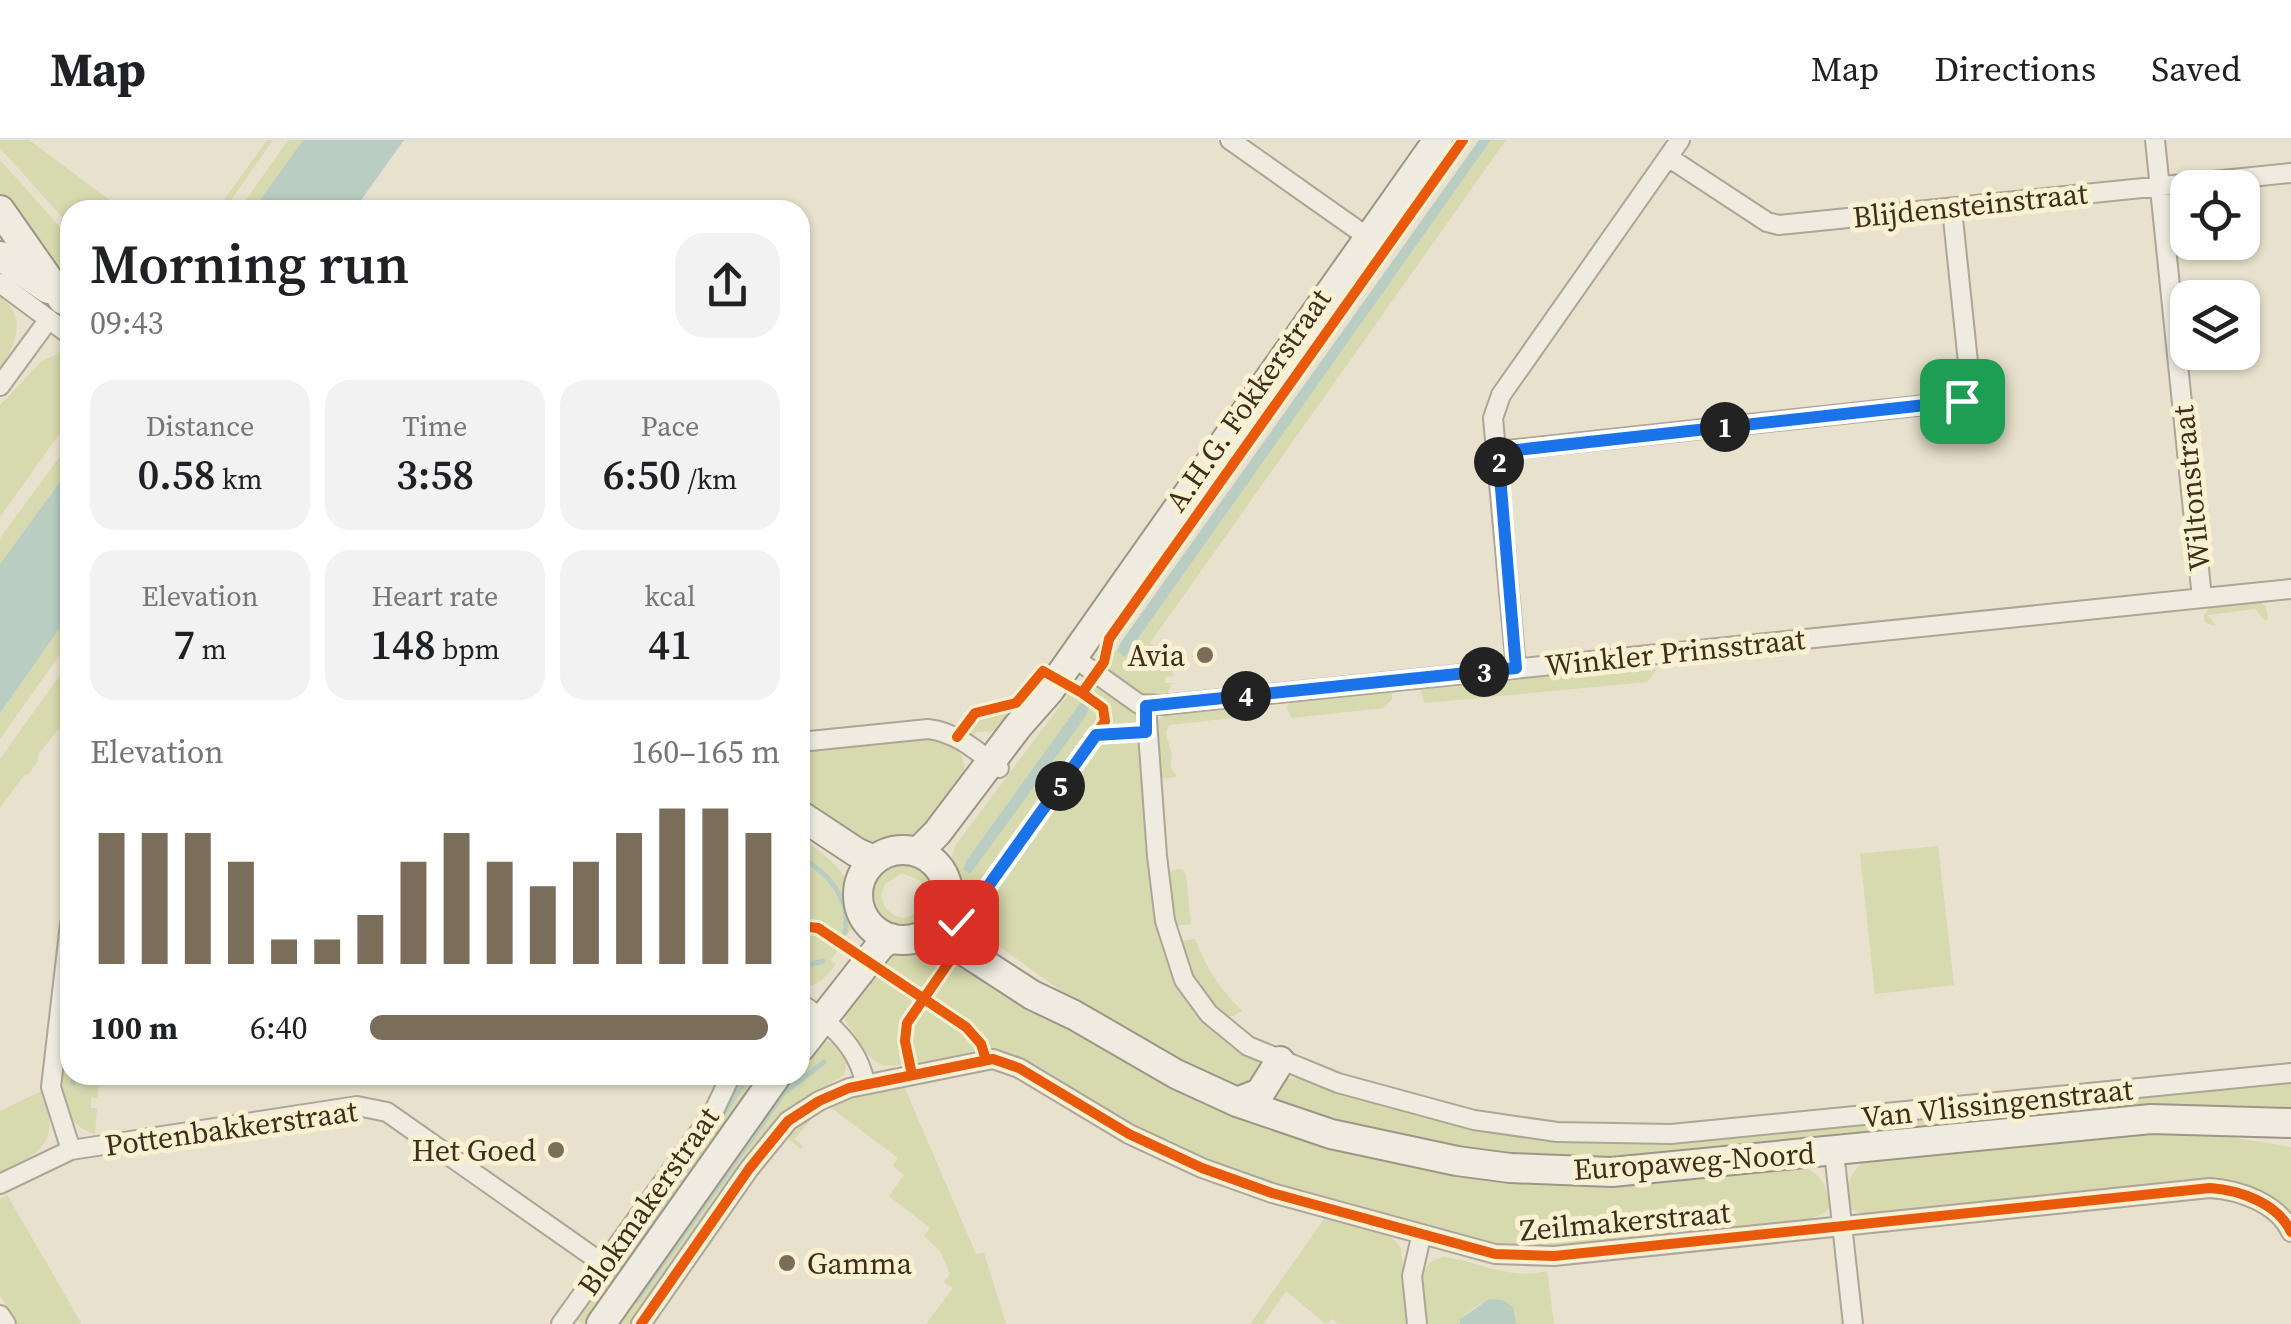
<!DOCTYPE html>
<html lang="en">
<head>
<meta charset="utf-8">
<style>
  body { margin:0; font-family:"Source Serif 4",serif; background:#f2f2f2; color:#202124; height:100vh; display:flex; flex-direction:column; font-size:38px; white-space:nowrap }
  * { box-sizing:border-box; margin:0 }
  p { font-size:32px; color:#757577 }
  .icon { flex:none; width:55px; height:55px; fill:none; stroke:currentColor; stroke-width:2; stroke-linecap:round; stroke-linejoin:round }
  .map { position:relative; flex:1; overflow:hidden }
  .sheet { position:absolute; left:60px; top:60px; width:750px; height:885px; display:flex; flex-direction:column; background:#fff; border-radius:30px; box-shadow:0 2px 8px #0004 }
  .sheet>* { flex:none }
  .tools { position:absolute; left:2170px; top:30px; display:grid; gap:20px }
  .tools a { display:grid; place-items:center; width:90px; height:90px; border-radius:20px; background:#fff; box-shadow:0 2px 8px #0004; font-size:50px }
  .pin { position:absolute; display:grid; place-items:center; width:85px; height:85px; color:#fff; margin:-42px; border-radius:20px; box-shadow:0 5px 15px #0006 }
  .km { position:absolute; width:50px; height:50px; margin:-25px; border-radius:50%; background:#222; color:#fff; font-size:28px; line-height:50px; text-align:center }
  .round { display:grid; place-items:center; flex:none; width:105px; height:105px; border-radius:30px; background:#f2f2f2 }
  .head { display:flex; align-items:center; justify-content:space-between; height:170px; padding:0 30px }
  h1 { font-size:55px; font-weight:600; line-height:75px }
  .stats { display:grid; grid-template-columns:repeat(3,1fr); gap:15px; height:170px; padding:10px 30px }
  .stats div { display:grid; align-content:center; border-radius:25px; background:#f2f2f2; text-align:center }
  .stats b { font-size:42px; font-weight:600 }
  .stats small { font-size:28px; font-weight:400 }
  .stats p { font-size:28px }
  .chart { height:280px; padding:20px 30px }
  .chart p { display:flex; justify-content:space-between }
  .chart svg { width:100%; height:180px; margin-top:10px; stroke:#7a6d5a; stroke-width:6 }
  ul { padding:0 30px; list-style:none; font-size:32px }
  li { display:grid; grid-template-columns:160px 120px 1fr; align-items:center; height:75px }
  li i { height:25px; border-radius:12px; background:#7a6d5a }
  header { display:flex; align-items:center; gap:60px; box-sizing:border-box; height:140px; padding:0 50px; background:#fff; border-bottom:2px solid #e0e0e0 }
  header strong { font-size:48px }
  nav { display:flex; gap:55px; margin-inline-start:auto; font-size:35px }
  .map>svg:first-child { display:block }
  .green { fill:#d7d9ae; fill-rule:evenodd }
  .water { fill:#b9cdc2 }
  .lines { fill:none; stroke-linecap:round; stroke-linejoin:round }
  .stream { stroke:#b9cdc2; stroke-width:5 }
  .street-casing { stroke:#ada596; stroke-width:22 }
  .secondary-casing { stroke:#9d9586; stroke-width:32 }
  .street { stroke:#efebe0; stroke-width:18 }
  .secondary { stroke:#efebe0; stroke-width:28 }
  .cycleway-casing { stroke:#faf0d2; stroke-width:16 }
  .cycleway { stroke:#e8590c; stroke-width:10 }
  .route-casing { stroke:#fff; stroke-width:20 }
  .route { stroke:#1a73e8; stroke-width:12 }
  .poi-dot { fill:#7a6d5a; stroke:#faf0d2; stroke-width:4 }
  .labels { text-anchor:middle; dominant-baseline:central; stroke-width:10; stroke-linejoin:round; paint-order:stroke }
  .street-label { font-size:30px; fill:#3e2e1c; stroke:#faf0d2 }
  .poi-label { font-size:30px; fill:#3e2e1c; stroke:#faf0d2; text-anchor:end }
</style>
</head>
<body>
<header>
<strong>Map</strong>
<nav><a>Map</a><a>Directions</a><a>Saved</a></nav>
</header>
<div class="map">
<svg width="2291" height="1184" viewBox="0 0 2291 1184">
  <rect width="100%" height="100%" fill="#e8e1cd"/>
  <!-- green -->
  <path class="green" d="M0,0H29L123,70H70V86L0,8Z
    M267,0H273L224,70H217Z
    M288,0H303L253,70H239Z
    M1491,0H1506L1150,503L1171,515L1174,536L1165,537V543H1176L1171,544L1167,557C1140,557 1126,545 1105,529L1111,508L1126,516Z
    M0,20L70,98V144L21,87L0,56Z
    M0,157C30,178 13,206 0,232Z
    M64,211L70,212V279L0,377V265L42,221Z
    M70,303V328L0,424V398Z
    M2258,460L2266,467L2268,479L2264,480L2255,469L2208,475L2216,486L2205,483L2204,475L2211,465Z
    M70,474V500L0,599V573Z
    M70,521V546L62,558L70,564V575L37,616L39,619L28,635L25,634L0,668V619Z
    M1652,521L1656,531L1647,542L1425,563L1420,548L1423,544Z
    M1094,545L1132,571L1139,582C1145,664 1140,796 1187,863C1205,888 1234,905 1260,921L1259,940L1238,948L1195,933L1089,871L986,797L990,792L980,785C988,774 984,761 992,749L1109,583L1105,564L1089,551Z
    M1391,550L1392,559L1384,568L1292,578L1287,569L1290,560Z
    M1071,551L1097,569L1101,577L1099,582L979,751L976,777L974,781L961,771L959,775L949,727L955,706Z
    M1241,565L1251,576L1169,585L1166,593L1172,615L1170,626L1177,637L1159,639C1158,624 1150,597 1156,583C1164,567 1224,567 1241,565Z
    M1011,571L1012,575L999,591L976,592L974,596L968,593V588L979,575Z
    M932,596C957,606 966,610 964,639L915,700L875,708L800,668V610Z
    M800,697C836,723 856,737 856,784V790H850L845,800L813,781H800Z
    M1938,706L1954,845L1875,854L1860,714Z
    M899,725C918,725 936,737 933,758C932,766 928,774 922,779C886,807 846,741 899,725ZM902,733L921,741C931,759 922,776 901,778C885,773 877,760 885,744Z
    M1181,729L1186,734L1191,784L1174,786L1168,736L1173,730Z
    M800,789L815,790L840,806L831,820L836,824C826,837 818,847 800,847Z
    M1195,799C1206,828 1220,849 1242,871L1233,876H1223L1197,843L1179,801Z
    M923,801H937L950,813L924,851L916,852L877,824L895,805Z
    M957,818L1076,888L1441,1029L1800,1026C1820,1032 1826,1044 1830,1064L1826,1072L1807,1080L1553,1106H1501L1350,1067L1220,1026L1145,992L1014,914L988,910L971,887L927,860Z
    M873,831L914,861C896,886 894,894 904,924C878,929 872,922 859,901C853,890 846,886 843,873Z
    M70,844V935H99L98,958H91V968H97L95,994C68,987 62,963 59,938Z
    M925,865L967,891L978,910L917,924L910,896Z
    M827,901L839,905L848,919L844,935L793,966L767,992L630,1184H618L625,1174L620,1170L788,935H800V919L816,904Z
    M739,935H759L607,1160L602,1157L583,1184L575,1178Z
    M1299,938C1377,963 1453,987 1534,997C1636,1008 1736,997 1838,987C1989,973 2140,956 2291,941V980L1944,983L1824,995L1798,1002L1654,1021L1477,1015L1271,966V955L1284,939Z
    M903,944L976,1114L984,1113L1006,1184H926L953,1148L944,1142L950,1134L940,1111L924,1096L930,1088L889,1056L904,1035L893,1026L898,1018L830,967L817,972L795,999L803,1006L801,1009L789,1000V993C827,961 856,955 903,944Z
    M44,950C58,1003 46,1010 0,1033V971Z
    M2126,991H2193L2291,1007V1075C2277,1055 2249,1044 2226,1038L1862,1074L1849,1068C1845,1046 1849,1032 1867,1019Z
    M7,1055L72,1167L81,1184H17L0,1155V1059Z
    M1324,1079C1348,1083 1390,1085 1401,1109L1409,1184H1340L1332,1179L1326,1184L1286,1151L1263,1184H1250Z
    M1443,1117C1477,1121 1512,1141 1547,1131L1554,1184H1516L1503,1160C1485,1159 1473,1167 1460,1179V1184H1425L1422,1133L1430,1122Z"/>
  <!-- water -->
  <path class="water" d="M303,0H404L354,70H253Z
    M1479,0H1491L1125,517L1117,511L1121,502Z
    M70,328V474L0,573V424Z
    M1081,562L1089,567L1086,576L970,734L963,729L967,720Z
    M1489,1159L1503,1160L1513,1167L1516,1184H1460V1179Z"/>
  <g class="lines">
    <!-- stream -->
    <path class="stream" d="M800,716C827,733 852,757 845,792
      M800,827L823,821
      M73,943L74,935
      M611,1141L749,935
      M636,1161L784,953L824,922"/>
    <defs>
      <path id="street" d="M1230,0L1369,98
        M2155,0L2202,458
        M1668,17L1767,82L1779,85L2291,33
        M0,143L70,195
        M0,246L49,179
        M1498,311L1963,261L1971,251L1952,69
        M1073,517L1139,564L1163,565L2291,449
        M1516,528L1493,278L1501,255L1680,0
        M1146,566L1157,716L1165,781L1184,840L1209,874L1248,906L1338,943L1474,980L1557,992L1671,994L2291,933
        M800,602L928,589C956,592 977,611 999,628
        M70,784L51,947L71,1010
        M800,863L813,872
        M823,879C844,897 860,916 865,943
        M1834,1012L1853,1184
        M0,1044L71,1010L357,966L387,972L602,1123
        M0,1175L6,1184
        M561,1184L713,973L731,935
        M641,1184L749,1029L788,981L819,961L849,948L993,919L1019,928L1129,994L1202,1028L1272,1053L1495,1114L1554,1116L2210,1048C2239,1050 2278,1063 2291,1092
        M1417,1184L1412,1136L1421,1097"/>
      <path id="secondary" d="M0,70L63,160
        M0,116L48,149
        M800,675L856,712L874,720
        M858 755a45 45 0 1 1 90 0a45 45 0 1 1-90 0Z
        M918,712L937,693L1018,586L1049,551L1438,0
        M932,790L1032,855L1074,875L1176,934L1237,962L1331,994L1457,1021L1510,1028L1612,1032L2151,979L2291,983
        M800,908L880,806L891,798
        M1237,962L1260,953L1280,921
        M601,1184L777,935"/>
    </defs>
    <!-- street casing -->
    <use href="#street" class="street-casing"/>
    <!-- secondary casing -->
    <use href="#secondary" class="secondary-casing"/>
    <!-- street -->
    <use href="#street" class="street"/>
    <!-- secondary -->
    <use href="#secondary" class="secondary"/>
    <defs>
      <path id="cycleway" d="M957,597L975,573L1016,563L1043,531L1082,553
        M800,786L818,788L966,887L981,904L986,920
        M912,935L905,901L907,883L978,780L984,752L1105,581L1103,568L1082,553L1104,522L1109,499L1463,0
        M641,1184L749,1029L788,981L819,961L849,948L993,919L1019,928L1129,994L1202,1028L1272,1053L1495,1114L1554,1116L2210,1048C2239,1050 2278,1063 2291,1092"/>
    </defs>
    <!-- cycleway casing -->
    <use href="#cycleway" class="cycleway-casing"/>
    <!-- cycleway -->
    <use href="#cycleway" class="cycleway"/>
  </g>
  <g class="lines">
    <defs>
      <path id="route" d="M956,782L969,792L980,778L984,752L1096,595L1146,592V566L1516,528L1498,312L1962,261"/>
    </defs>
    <!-- route casing -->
    <use href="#route" class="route-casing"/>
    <!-- route -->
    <use href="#route" class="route"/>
  </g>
  <!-- markers -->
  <g class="poi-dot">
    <circle cx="1205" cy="515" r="10"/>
    <circle cx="556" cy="1010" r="10"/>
    <circle cx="787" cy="1123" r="10"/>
  </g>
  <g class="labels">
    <!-- street labels -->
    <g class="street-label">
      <text transform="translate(1970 65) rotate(-6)">Blijdensteinstraat</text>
      <text transform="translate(1248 260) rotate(-55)">A.H.G. Fokkerstraat</text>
      <text transform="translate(2191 348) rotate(-96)">Wiltonstraat</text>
      <text transform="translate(1675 512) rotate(-6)">Winkler Prinsstraat</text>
      <text transform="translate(1997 963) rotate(-6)">Van Vlissingenstraat</text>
      <text transform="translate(231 988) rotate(-8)">Pottenbakkerstraat</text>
      <text transform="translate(1694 1021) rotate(-4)">Europaweg-Noord</text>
      <text transform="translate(648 1061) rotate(-55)">Blokmakerstraat</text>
      <text transform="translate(1625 1081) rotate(-5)">Zeilmakerstraat</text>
    </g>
    <!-- poi labels -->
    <g class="poi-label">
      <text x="1185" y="515">Avia</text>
      <text x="536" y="1010">Het Goed</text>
      <text x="807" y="1123" text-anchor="start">Gamma</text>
    </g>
  </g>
</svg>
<div class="tools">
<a><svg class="icon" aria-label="locate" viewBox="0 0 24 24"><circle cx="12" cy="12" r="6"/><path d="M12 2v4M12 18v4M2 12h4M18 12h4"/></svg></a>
<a><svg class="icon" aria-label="layers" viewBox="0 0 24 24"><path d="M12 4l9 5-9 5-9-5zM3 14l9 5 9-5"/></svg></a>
</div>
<div class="pin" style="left:1962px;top:261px;background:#1e9e55"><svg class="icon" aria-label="arrive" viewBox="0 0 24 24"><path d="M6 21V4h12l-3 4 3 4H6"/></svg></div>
<div class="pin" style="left:956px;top:782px;background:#d93025"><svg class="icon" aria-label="check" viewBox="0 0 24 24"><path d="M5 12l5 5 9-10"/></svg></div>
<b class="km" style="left:1725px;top:287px">1</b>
<b class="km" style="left:1499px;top:322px">2</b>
<b class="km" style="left:1484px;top:532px">3</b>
<b class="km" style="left:1246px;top:556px">4</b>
<b class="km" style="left:1060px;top:646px">5</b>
<section class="sheet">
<div class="head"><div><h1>Morning run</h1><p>09:43</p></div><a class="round"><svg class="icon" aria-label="share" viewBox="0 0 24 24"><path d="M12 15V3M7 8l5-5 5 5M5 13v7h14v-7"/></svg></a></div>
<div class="stats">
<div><p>Distance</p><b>0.58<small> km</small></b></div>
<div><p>Time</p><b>3:58</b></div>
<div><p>Pace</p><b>6:50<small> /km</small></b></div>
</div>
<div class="stats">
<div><p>Elevation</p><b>7<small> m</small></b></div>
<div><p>Heart rate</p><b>148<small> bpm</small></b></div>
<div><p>kcal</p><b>41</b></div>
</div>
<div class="chart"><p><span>Elevation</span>160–165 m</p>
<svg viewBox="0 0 160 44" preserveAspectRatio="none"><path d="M5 44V12M15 44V12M25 44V12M35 44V19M45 44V38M55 44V38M65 44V32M75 44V19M85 44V12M95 44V19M105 44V25M115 44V19M125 44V12M135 44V6M145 44V6M155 44V12"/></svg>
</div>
<ul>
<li><b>100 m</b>6:40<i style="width:97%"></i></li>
</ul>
</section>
</div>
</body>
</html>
